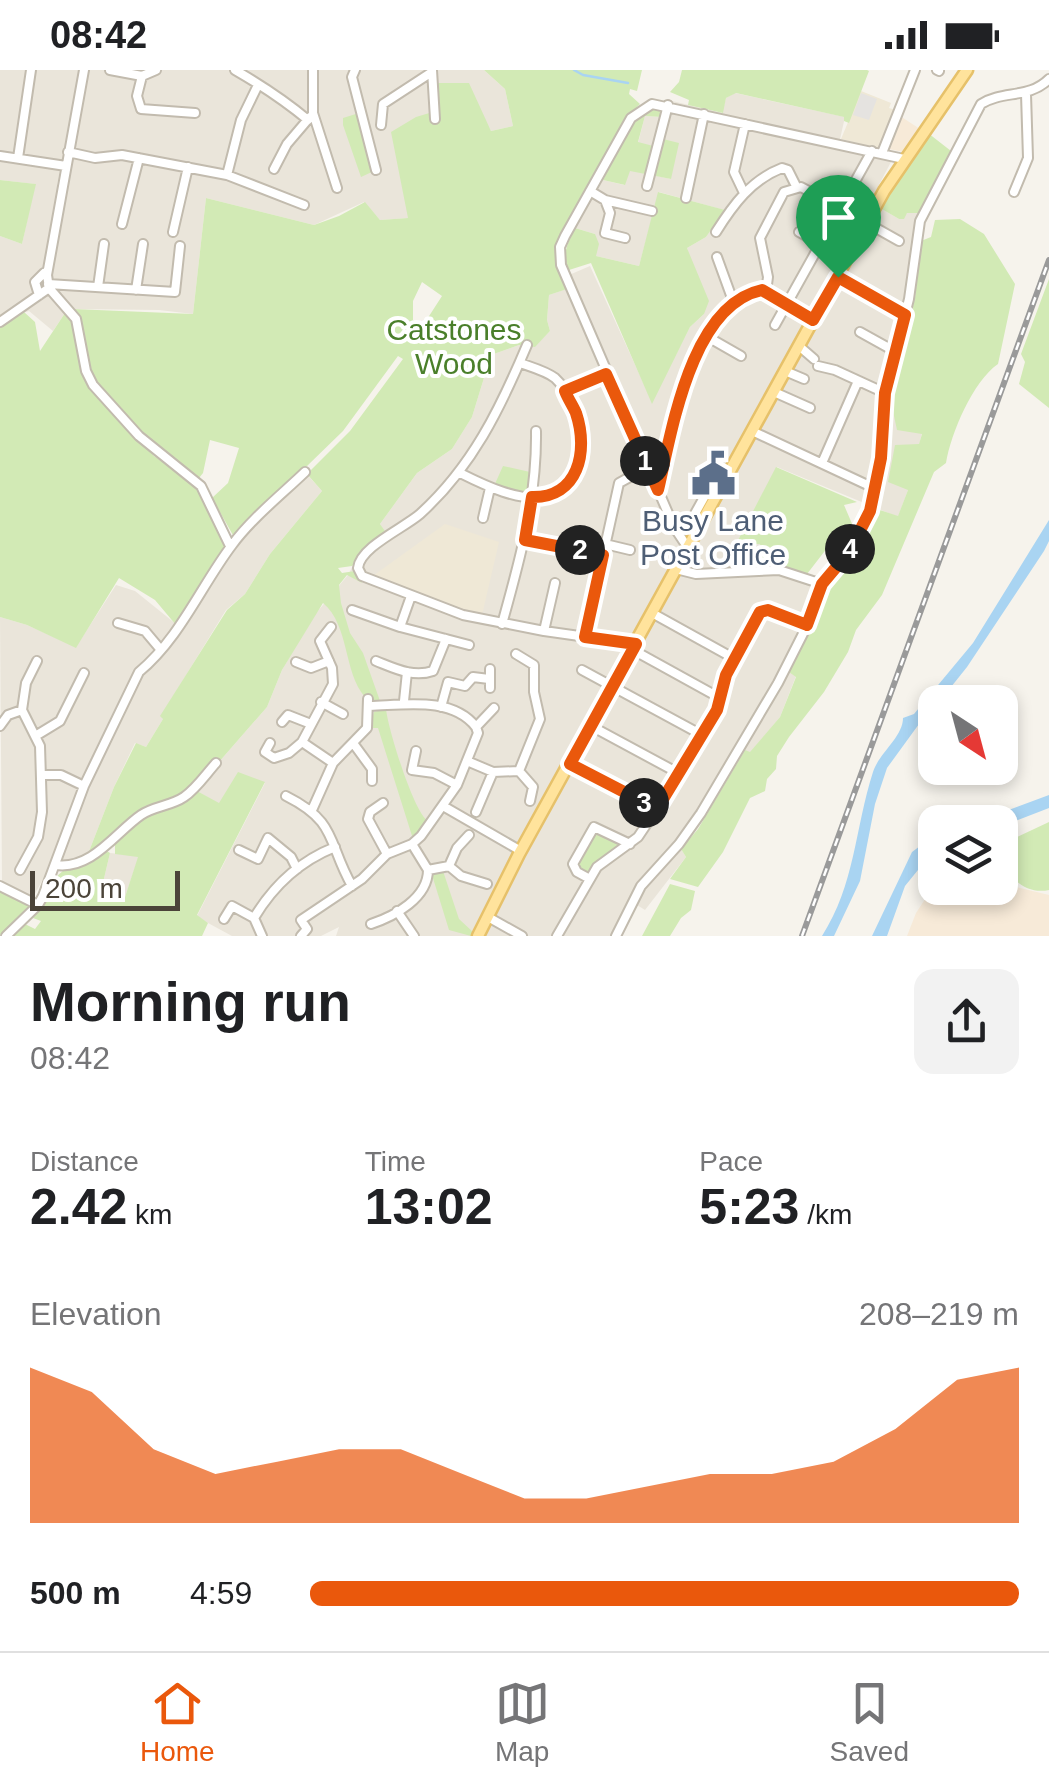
<!DOCTYPE html>
<html lang="en">
<head>
<meta charset="utf-8">
<style>
  body { margin:0; font-family:Arial,sans-serif; background:#f2f2f2; color:#202124; height:100vh; display:flex; flex-direction:column; font-size:38px; white-space:nowrap }
  * { box-sizing:border-box; margin:0 }
  p { font-size:32px; color:#757577 }
  .icon { flex:none; width:55px; height:55px; fill:none; stroke:currentColor; stroke-width:2; stroke-linecap:round; stroke-linejoin:round }
  .map { position:relative; height:866px; overflow:hidden }
  .drawer { display:flex; flex-direction:column; background:#fff; flex:1 }
  .drawer>* { flex:none }
  .needle { width:65px; rotate:144deg }
  .fabs { position:absolute; left:918px; top:615px; display:grid; gap:20px }
  .fabs a { display:grid; place-items:center; width:100px; height:100px; border-radius:20px; background:#fff; box-shadow:0 5px 15px #0003; font-size:50px }
  .scale { position:absolute; left:30px; bottom:25px; width:150px; box-sizing:border-box; padding-left:10px; border:5px solid #4b4439; border-top:0; font-size:28px; line-height:35px; white-space:nowrap; color:#4b4439; -webkit-text-stroke:8px #fff; paint-order:stroke }
  .pin { position:absolute; display:grid; place-items:center; width:85px; height:85px; color:#fff; margin:-102px -42px; border-radius:50% 50% 50% 0; rotate:-45deg; box-shadow:0 0 10px #0007 }
  .pin .icon { rotate:45deg }
  .km { position:absolute; width:50px; height:50px; margin:-25px; border-radius:50%; background:#222; color:#fff; font-size:28px; line-height:50px; text-align:center }
  .round { display:grid; place-items:center; flex:none; width:105px; height:105px; border-radius:20px; background:#f2f2f2 }
  .head { display:flex; align-items:center; justify-content:space-between; height:170px; padding:0 30px }
  h1 { font-size:55px; font-weight:600; line-height:75px }
  .stats { display:grid; grid-template-columns:repeat(3,1fr); gap:15px; height:170px; padding:10px 30px }
  .stats div { display:grid; align-content:center }
  .stats b { font-size:50px; font-weight:600 }
  .stats small { font-size:28px; font-weight:400 }
  .stats p { font-size:28px }
  .chart { height:280px; padding:20px 30px }
  .chart p { display:flex; justify-content:space-between }
  .chart svg { width:100%; height:180px; margin-top:10px; fill:#ea580c; opacity:.7 }
  ul { padding:0 30px; list-style:none; font-size:32px }
  li { display:grid; grid-template-columns:160px 120px 1fr; align-items:center; height:75px }
  li i { height:25px; border-radius:12px; background:#ea580c }
  .status { display:flex; justify-content:space-between; align-items:center; height:70px; padding:0 50px; background:#fff; direction:ltr }
  .status svg { height:28px; fill:currentColor }
  .menu { display:flex; justify-content:space-around; align-items:center; height:140px; border-top:2px solid #e0e0e0; background:#fff; font-size:28px; color:#757577 }
  .menu a { display:grid; justify-items:center; gap:5px }
  .menu .selected { color:#ea580c }
  .map>svg:first-child { display:block }
  .residential { fill:#eae5da }
  .commercial { fill:#f7ead8 }
  .education { fill:#efe8d6 }
  .green { fill:#d2eab5; fill-rule:evenodd }
  .parking { fill:#e5e3e0 }
  .water { fill:#a9d4f2 }
  .lines { fill:none; stroke-linecap:round; stroke-linejoin:round }
  .stream { stroke:#a9d4f2; stroke-width:2.5 }
  .minor-casing { stroke:#c2bbae; stroke-width:12 }
  .major-casing { stroke:#e6c16a; stroke-width:15 }
  .minor { stroke:#fff; stroke-width:8 }
  .major { stroke:#ffe39c; stroke-width:10 }
  .rail-casing { stroke:#9a9a9a; stroke-width:6 }
  .rail { stroke:#fff; stroke-width:2.5; stroke-dasharray:8; stroke-linecap:butt }
  .route-casing { stroke:#fff; stroke-width:20 }
  .route { stroke:#ea580c; stroke-width:12 }
  .labels { text-anchor:middle; dominant-baseline:central; stroke-width:8; stroke-linejoin:round; paint-order:stroke }
  .park-label { font-size:30px; fill:#4a7f2a; stroke:#fff }
  .service-label { font-size:30px; fill:#4e5e75; stroke:#fff }
</style>
</head>
<body>
<div class="status"><b>08:42</b><svg viewBox="0 0 49 12"><path d="M0 12V9h3v3zM5 12V6h3v6zM10 12V3h3v9zM15 12V0h3v12zM26 1h20v11H26zM47 4h2v5h-2z"/></svg></div>
<div class="map">
<svg width="1049" height="866" viewBox="0 0 1049 866">
  <rect width="100%" height="100%" fill="#f6f3ec"/>
  <!-- residential -->
  <path class="residential" d="M0,0H80L57,115L67,110L89,0H484L505,19L513,56L491,61L483,46L436,41L409,148L380,150L364,132L314,155L206,128L193,244L159,240L73,239L65,243L53,261L29,241L16,245L0,255V166L22,174L35,114L0,110Z
    M735,23L845,47L838,78L892,90L870,132L899,149L907,143H920L915,228L890,327L922,363L908,420L898,447L777,397L736,474H760L764,496L786,498L807,504L817,519L816,531L782,596L796,606L780,647L750,683L735,676L698,741L676,771L686,787L645,840L629,830L612,866H336L339,857L321,866H232L208,853L197,846L265,713L219,734L197,721L198,716L267,637L282,600L312,548L348,505L356,490L386,465L380,454L417,403L452,379L472,347L491,285L519,275L537,274L550,261L547,250L549,225L566,219L562,208L590,196L652,332L690,257L704,244L687,178L706,167L724,140L659,122L639,196L596,186L595,164L575,158L603,110L624,115L629,100L671,109L661,78L638,73L645,46L662,47L668,30L722,43L726,28Z
    M303,400L322,421L270,484L245,524L226,540L161,646L163,649L146,677L135,673L114,717L88,784L65,794L52,793L32,829L2,813L0,547L27,555L76,577L116,515L135,521L176,554L234,467Z
    M110,783L139,786L125,827L102,817Z"/>
  <!-- commercial -->
  <path class="commercial" d="M900,46L920,59L903,82L889,79Z
    M1000,813L1049,825V866H907L916,843L935,814V818H1000Z"/>
  <!-- education -->
  <path class="education" d="M861,21L891,33L889,38L896,40L881,79L841,69Z
    M445,454L499,472L482,545L370,508Z"/>
  <!-- green -->
  <path class="green" d="M484,0H642L637,21L630,19L629,24L640,34L626,48L559,172L556,187L567,219L549,225L547,250L550,261L535,277L519,275L491,285L472,347L452,379L417,403L380,454L387,464L352,496L338,498L342,503L355,501L362,513L347,505L339,515L341,533L350,563L363,583L380,631H373L369,626L365,627C343,602 350,556 323,533L282,600L267,637L198,716L158,736L88,784L114,717L136,673L146,677L163,649L160,646L227,540L245,524L270,484L322,421L307,404L350,361L403,289L398,286L343,361L234,467L212,428L228,413L239,378L210,370L203,403L199,408L145,368L90,305L73,239L193,244L206,128L314,155L339,146L365,132L380,150L408,148L391,62L416,47L436,41L435,13H469L491,61L513,56L505,19ZM422,212L442,226L422,257L413,250V231Z
    M682,0H867L869,1L849,53L844,51V47L736,23L726,28L723,43L688,35L689,30L670,22L679,12Z
    M650,38L660,39L662,47L645,46L638,72L661,78L663,69L679,73L671,109L630,101L625,115L603,110L634,48Z
    M359,43L374,101L361,107L343,55V48Z
    M928,63L951,81L920,143H907L904,149H899L880,138Z
    M0,110L36,114L22,174L0,166Z
    M658,122L725,140L706,167L687,178L709,231L704,244L690,257L652,334L591,193L569,200C561,184 568,173 575,158L595,164L599,174L596,186L639,196Z
    M960,149L984,164L1015,214L998,294C973,311 951,363 946,393L934,402L882,525L856,560L848,582L824,622L789,667L777,686L776,699L767,709L765,721L750,728L723,782L698,817L670,809L686,787L681,779L698,759L745,680L750,682L780,647L796,607L789,602L822,538L831,514L854,483L877,439L898,446L908,420L888,412L895,375L919,374L922,364L897,360L890,327L915,228L921,171L931,167L935,150Z
    M1049,209V338L1019,314L1025,292L1021,284Z
    M24,242L35,252L40,281L65,243L71,247L90,316L154,386L197,416L226,472V479L176,555L155,530L119,508L76,578L27,555L0,547V255Z
    M503,396L530,402L528,423L494,416Z
    M776,397L857,432L844,435L853,456L841,460L807,504L786,498L764,496L760,474H736Z
    M386,639C388,659 414,743 428,751L413,769L378,658H370L374,642Z
    M238,702L265,712L197,845L208,853L202,866H12L25,854L35,859L41,851L33,848C44,837 45,826 52,813C62,795 90,789 107,781L110,783L102,817L125,827L138,787L115,784V773L137,750L179,734L197,721L219,733Z
    M1049,752V820C1022,826 1000,800 1000,775Z
    M594,757L630,774L588,808L573,794Z
    M443,801L459,849L473,862L471,866L449,860L432,805Z
    M670,814L695,821L691,840L681,848L670,866H642Z
    M0,817L30,837L0,865Z"/>
  <!-- parking -->
  <path class="parking" d="M861,23L877,29L869,50L853,45Z"/>
  <!-- water -->
  <path class="water" d="M1049,450V471L1044,481L967,597L939,632H935L887,698L875,734L860,811L834,866H822C855,815 855,758 873,702C879,683 903,667 903,648L914,644L973,573Z
    M1049,725V738L1000,757V752H949L990,747Z
    M935,762V779L905,816L887,866H872L912,782L920,776L925,766Z"/>
  <g class="lines">
    <!-- stream -->
    <path class="stream" d="M574,0L583,5L628,13"/>
    <defs>
      <path id="minor" d="M84,0L47,205L49,218L76,249L86,301L93,315L139,366L201,416L230,476
        M110,0L142,6L156,0
        M235,0C261,15 284,30 308,50
        M313,0V43L337,118
        M355,0L352,7L376,100
        M432,0L435,49
        M937,0L939,1
        M142,6L137,26L141,39L195,43
        M381,55L383,34L432,2
        M68,82L95,88L122,85L227,105L304,135
        M882,83L915,0
        M0,86L66,96
        M18,88L31,0
        M274,99L287,74L310,47
        M227,105L241,50L257,17
        M647,116L668,35
        M590,121L605,130L652,141
        M1014,122L1028,88L1026,24
        M744,123L734,102L745,54
        M686,128L704,44
        M605,130L610,143L605,163L625,168
        M867,153L899,171
        M122,154L139,88
        M173,162L188,97
        M716,162C733,135 751,110 782,98L788,100L796,116
        M799,162L821,174
        M717,187L733,231
        M838,207L905,245
        M48,214L175,222L180,176
        M98,217L104,174
        M136,220L143,174
        M766,222L768,207L760,168L784,122L801,117L840,138
        M39,225L35,212L44,203
        M0,252L49,218
        M775,255L872,81
        M860,262L896,282
        M706,266L741,286
        M527,275C500,339 472,397 420,444C404,458 360,477 358,498L362,506L463,545L544,561L636,574
        M799,276L814,289
        M818,296L835,300L885,323
        M785,301L804,309
        M565,321L606,304
        M774,322L810,338
        M752,361L876,419
        M822,393L858,311
        M460,403C486,416 519,432 548,427C596,419 582,332 555,308C546,301 531,297 520,293
        M658,420C672,359 691,236 762,220L813,250
        M483,448L490,418
        M674,457L692,449L707,422
        M525,470L603,485
        M605,474L630,480
        M688,478L674,457L561,195L560,177L565,166L631,48L652,34L904,89
        M676,499L696,504L779,500L822,514
        M352,540L400,557L469,575
        M652,543L735,589
        M118,553L145,561L161,580
        M502,554C520,490 537,428 536,361
        M400,557L411,526
        M544,561L555,513
        M585,567L619,413L648,397
        M633,580L720,628
        M516,584L534,595V622L540,649L519,701
        M376,591C394,598 413,608 433,601L446,569
        M296,592L311,598L329,591
        M490,599V618
        M582,600L702,665
        M404,631L407,602
        M321,632L343,644
        M370,636C404,635 452,626 476,657
        M441,637L448,612L465,616L473,607L489,609
        M282,652L288,645L311,654
        M0,656L8,645L22,640L26,613L37,591
        M591,656L680,704
        M37,665L60,651L84,603
        M302,672L333,693
        M270,673L265,682L274,688L289,683L302,672L333,614L332,598L320,571L331,557
        M353,673L372,699V711
        M416,681L412,700L434,703L457,715
        M467,691L493,702L519,701L533,717L530,731
        M570,694L657,739
        M42,705H61L84,716
        M286,726C338,752 327,772 352,816
        M383,733L370,742L368,749L387,784
        M443,736L521,781
        M312,740L333,693L367,658L368,629
        M476,742L493,702
        M239,780L258,789L268,768L291,787L297,799
        M56,795C92,800 116,762 141,745C154,736 171,736 184,727C196,719 206,704 216,693
        M449,796L457,778L469,765
        M20,800L38,767L42,742L40,676L22,640
        M428,800L449,796L461,806L487,814
        M588,808L577,802L573,794L594,757L630,774
        M0,816L38,835
        M397,841L414,866
        M488,847L522,866
        M254,848C273,816 300,791 335,777
        M224,849L232,836L254,848L262,866
        M371,854C395,846 428,828 428,800L412,774
        M6,866L38,835L43,826L84,716L139,602C180,568 201,516 232,475C252,448 281,425 305,402
        M301,866L307,859L301,850L362,809L387,784L412,774L421,766L457,715L478,663L476,657L494,638
        M557,866L597,797L638,767L680,704L717,640L726,605L761,542L768,540L807,555
        M616,866L641,816L679,774L701,743L778,613L816,538L822,514L849,482L864,455L876,419L885,323L909,229L920,151L981,34C1003,20 1029,29 1049,9"/>
      <path id="major" d="M478,866L519,784L884,121L967,0"/>
    </defs>
    <!-- minor casing -->
    <use href="#minor" class="minor-casing"/>
    <!-- major casing -->
    <use href="#major" class="major-casing"/>
    <!-- minor -->
    <use href="#minor" class="minor"/>
    <!-- major -->
    <use href="#major" class="major"/>
    <defs>
      <path id="rail" d="M802,866L1049,190"/>
    </defs>
    <!-- rail casing -->
    <use href="#rail" class="rail-casing"/>
    <!-- rail -->
    <use href="#rail" class="rail"/>
  </g>
  <g class="lines">
    <defs>
      <path id="route" d="M838,207L905,245L885,323L881,388L870,441L849,482L822,514L807,555L768,540L760,542L726,605L717,640L657,739L570,694L636,574L585,567L603,485L525,470L532,427C578,428 589,382 576,343C573,336 568,329 565,321L606,304L658,420C672,360 691,235 762,220L813,250Z"/>
    </defs>
    <!-- route casing -->
    <use href="#route" class="route-casing"/>
    <!-- route -->
    <use href="#route" class="route"/>
  </g>
  <!-- icons -->
  <defs>
    <symbol id="civic-bare" viewBox="-9 -9 18 18"><path d="M-.6-6.5H3V-4.5H.6V-3L4-1V1h2V6H-6V1h2V-1L-.6-3ZM-1.2 2.5V6h2.4V2.5Z" fill="#5c6f8a" stroke="#fff" stroke-width="2.5" paint-order="stroke"/></symbol>
  </defs>
  <g fill-rule="evenodd">
    <use href="#civic-bare" x="682" y="372" width="63" height="63"/>
  </g>
  <g class="labels">
    <!-- park labels -->
    <g class="park-label">
      <text x="454" y="259">Catstones<tspan x="454" dy="34">Wood</tspan></text>
    </g>
    <!-- service labels -->
    <g class="service-label">
      <text x="713" y="450">Busy Lane<tspan x="713" dy="34">Post Office</tspan></text>
    </g>
  </g>
</svg>
<div class="fabs">
<a><svg class="needle" viewBox="-14 -14 28 28"><path d="M0-13l5 13h-10z" fill="#e53935"/><path d="M0 13l5-13h-10z" fill="#757577"/></svg></a>
<a><svg class="icon" aria-label="layers" viewBox="0 0 24 24"><path d="M12 4l9 5-9 5-9-5zM3 14l9 5 9-5"/></svg></a>
</div>
<div class="scale">200 m</div>
<div class="pin" style="left:838px;top:207px;background:#1e9e55"><svg class="icon" aria-label="arrive" viewBox="0 0 24 24"><path d="M6 21V4h12l-3 4 3 4H6"/></svg></div>
<b class="km" style="left:645px;top:391px">1</b>
<b class="km" style="left:580px;top:480px">2</b>
<b class="km" style="left:644px;top:733px">3</b>
<b class="km" style="left:850px;top:479px">4</b>
</div>
<section class="drawer">
<div class="head"><div><h1>Morning run</h1><p>08:42</p></div><a class="round"><svg class="icon" aria-label="share" viewBox="0 0 24 24"><path d="M12 15V3M7 8l5-5 5 5M5 13v7h14v-7"/></svg></a></div>
<div class="stats">
<div><p>Distance</p><b>2.42<small> km</small></b></div>
<div><p>Time</p><b>13:02</b></div>
<div><p>Pace</p><b>5:23<small> /km</small></b></div>
</div>
<div class="chart"><p><span>Elevation</span>208–219 m</p>
<svg viewBox="0 0 160 44" preserveAspectRatio="none"><path d="M0 44V6L10 12L20 26L30 32L40 29L50 26L60 26L70 32L80 38L90 38L100 35L110 32L120 32L130 29L140 21L150 9L160 6V44z"/></svg>
</div>
<ul>
<li><b>500 m</b>4:59<i style="width:100%"></i></li>
</ul>
</section>
<nav class="menu">
<a class="selected"><svg class="icon" aria-label="home" viewBox="0 0 24 24"><path d="M3 11l9-7 9 7M6 9v11h12V9"/></svg>Home</a>
<a><svg class="icon" aria-label="map" viewBox="0 0 24 24"><path d="M3 6l6-2 6 2 6-2v14l-6 2-6-2-6 2zM9 4v14M15 6v14"/></svg>Map</a>
<a><svg class="icon" aria-label="saved" viewBox="0 0 24 24"><path d="M7 4h10v16l-5-4-5 4z"/></svg>Saved</a>
</nav>
</body>
</html>
